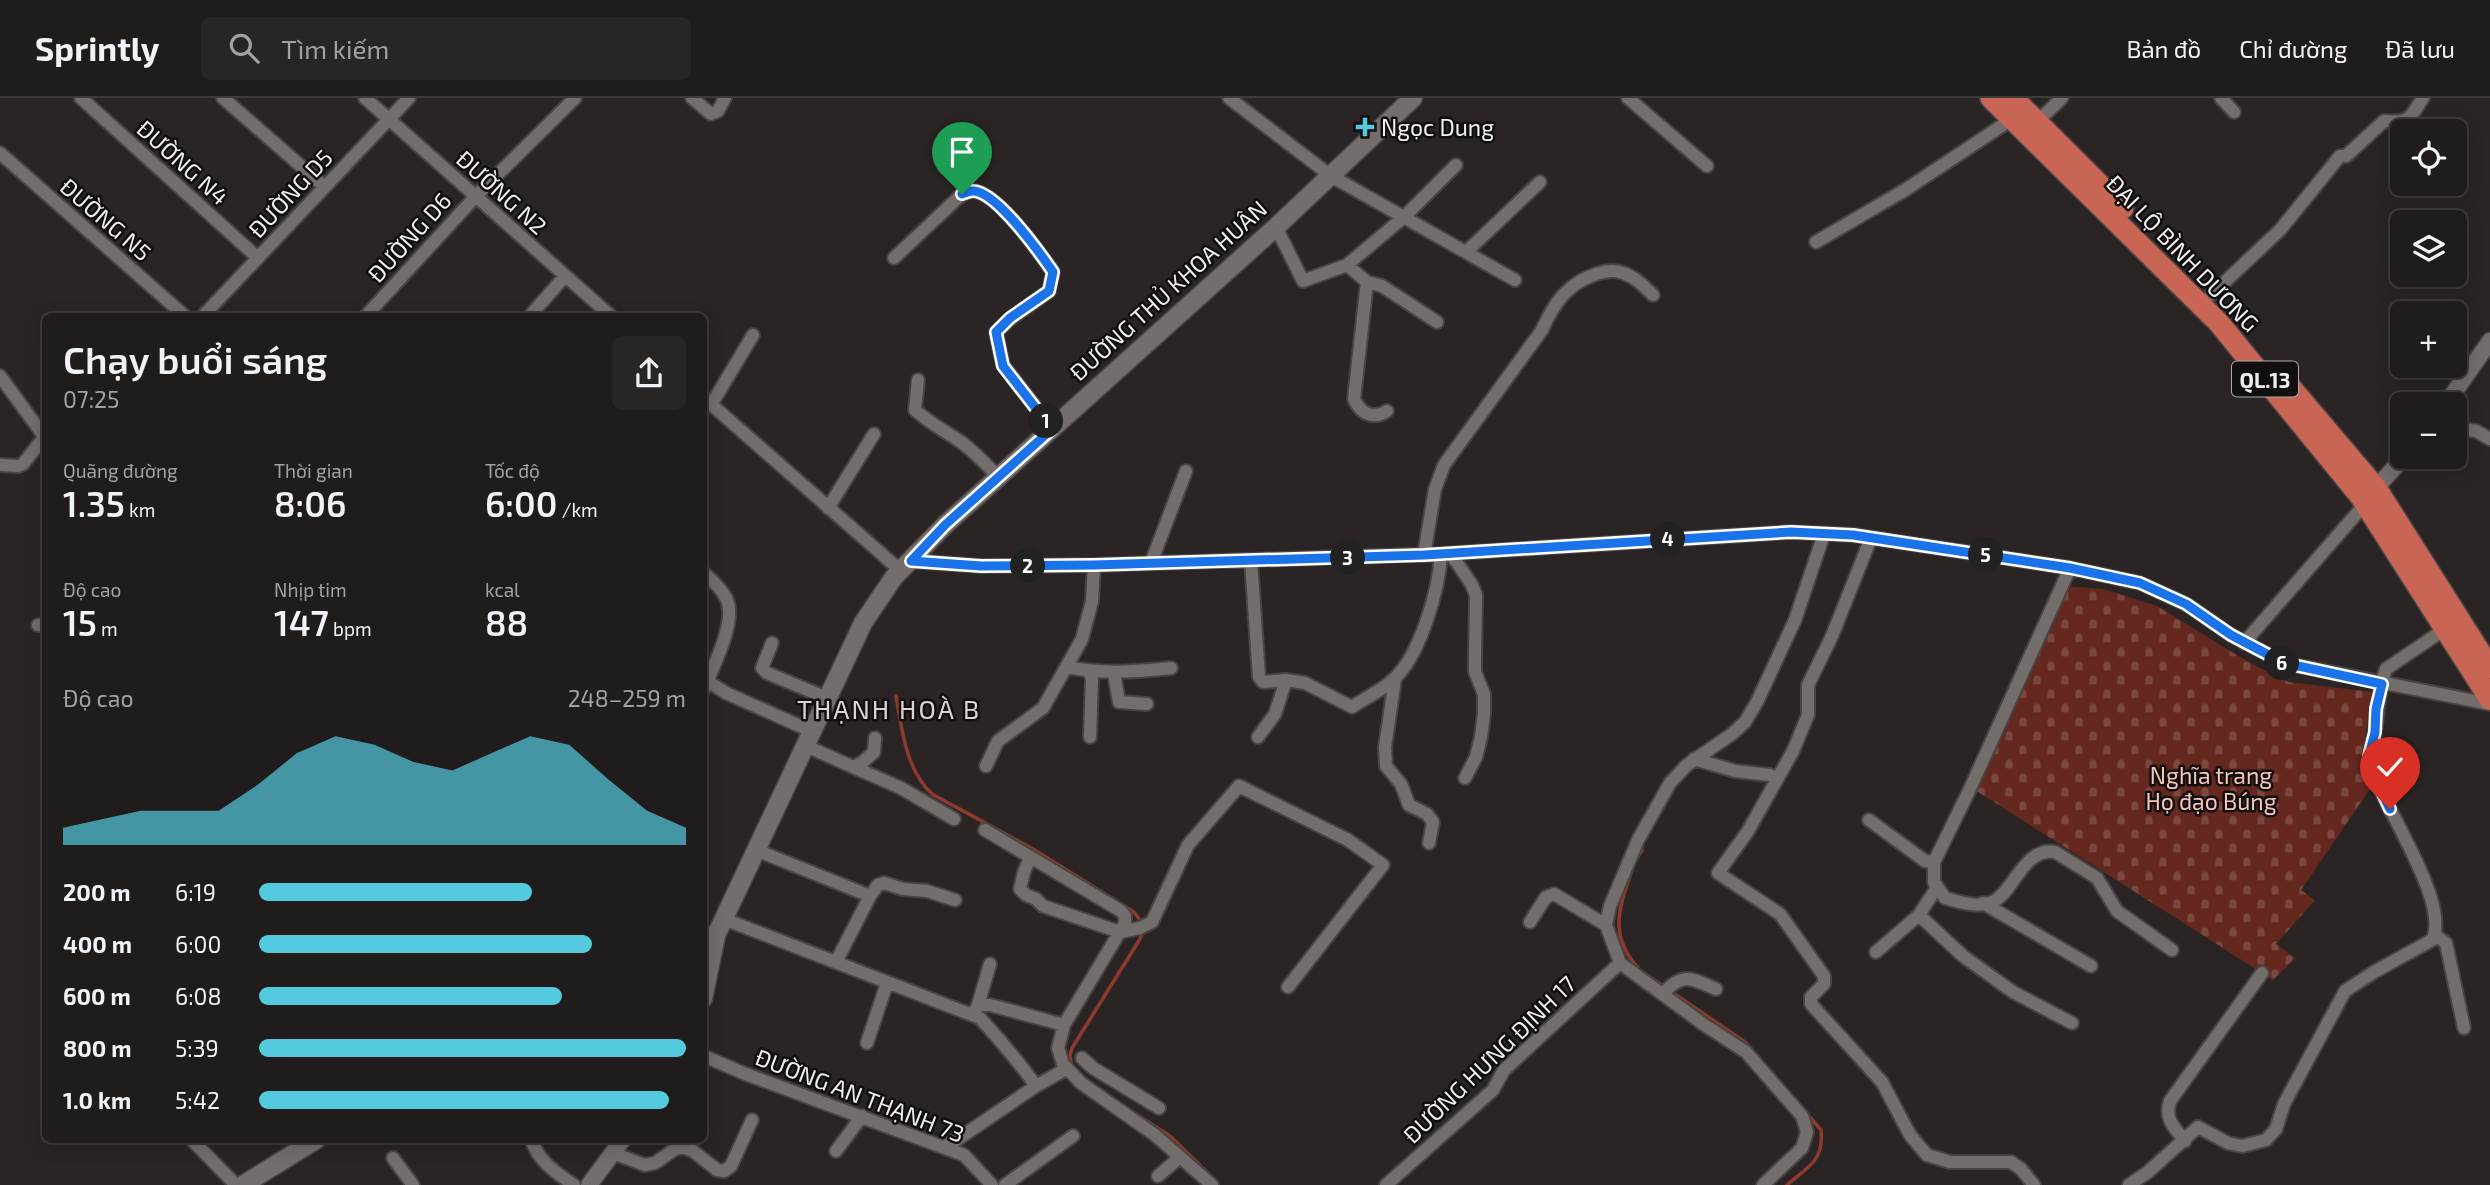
<!DOCTYPE html>
<html lang="vi">
<head>
<meta charset="utf-8">
<style>
  body { margin:0; font-family:"Exo 2",sans-serif; background:#282524; color:#f1f3f6; height:100vh; display:flex; flex-direction:column; font-size:26px; white-space:nowrap }
  * { box-sizing:border-box; margin:0 }
  p { font-size:23px; color:#a2a1a3 }
  .icon { flex:none; width:38px; height:38px; fill:none; stroke:currentColor; stroke-width:2; stroke-linecap:round; stroke-linejoin:round }
  .map { position:relative; flex:1; overflow:hidden }
  .sheet { position:absolute; left:42px; top:215px; width:665px; height:830px; display:flex; flex-direction:column; background:#201c1b; border-radius:10px; box-shadow:0 4px 18px #0003,0 0 0 2px #3d3a3a }
  .sheet>* { flex:none }
  .buttons { position:absolute; left:2390px; top:21px; display:grid; gap:14px }
  .buttons a { display:grid; place-items:center; width:77px; height:77px; border-radius:10px; background:#201c1b; box-shadow:0 4px 18px #0003,0 0 0 2px #3d3a3a; font-size:35px }
  .pin { position:absolute; display:grid; place-items:center; width:60px; height:60px; color:#fff; margin:-72px -30px; border-radius:50% 50% 50% 0; rotate:-45deg; box-shadow:0 0 7px #0007 }
  .pin .icon { rotate:45deg }
  .km { position:absolute; width:35px; height:35px; margin:-18px; border-radius:50%; background:#222; color:#fff; font-size:19px; line-height:35px; text-align:center }
  .round { display:grid; place-items:center; flex:none; width:74px; height:74px; border-radius:10px; background:#282524 }
  .headline { display:flex; align-items:center; justify-content:space-between; height:119px; padding:0 21px }
  h1 { font-size:38px; font-weight:600; line-height:52px }
  .stats { display:grid; grid-template-columns:repeat(3,1fr); gap:10px; height:119px; padding:7px 21px }
  .stats div { display:grid; align-content:center }
  .stats b { font-size:35px; font-weight:600 }
  .stats small { font-size:19px; font-weight:400 }
  .stats p { font-size:19px }
  .chart { height:196px; padding:14px 21px }
  .chart p { display:flex; justify-content:space-between }
  .chart svg { width:100%; height:126px; margin-top:7px; fill:#55cade; opacity:.7 }
  ul { padding:0 21px; list-style:none; font-size:23px }
  li { display:grid; grid-template-columns:112px 84px 1fr; align-items:center; height:52px }
  li i { height:18px; border-radius:9px; background:#55cade }
  header { display:flex; align-items:center; gap:42px; box-sizing:border-box; height:98px; padding:0 35px; background:#201c1b; border-bottom:2px solid #3d3a3a }
  header strong { font-size:33px }
  nav { display:flex; gap:38px; margin-inline-start:auto; font-size:24px }
  .search { width:490px; height:63px; background:#282524; display:flex; align-items:center; gap:18px; box-sizing:border-box; padding:0 24px; border-radius:10px; color:#a2a1a3; font-size:26px }
  .map>svg:first-child { display:block }
  .cemetery { fill:url(#cemetery-stones) }
  .lines { fill:none; stroke-linecap:round; stroke-linejoin:round }
  .stream { stroke:#8e3b2e; stroke-width:3.5 }
  .minor-casing { stroke:#484443; stroke-width:16 }
  .tertiary-casing { stroke:#484443; stroke-width:19 }
  .secondary-casing { stroke:#484443; stroke-width:21 }
  .trunk-casing { stroke:#484443; stroke-width:24 }
  .minor { stroke:#736e6c; stroke-width:12 }
  .tertiary { stroke:#736e6c; stroke-width:16 }
  .secondary { stroke:#736e6c; stroke-width:18 }
  .trunk { stroke:#c86555; stroke-width:21 }
  .route-casing { stroke:#fff; stroke-width:14 }
  .route { stroke:#1a73e8; stroke-width:9 }
  .poi-dot { fill:#55cade; stroke:#110f0e; stroke-width:2.5 }
  .labels { text-anchor:middle; dominant-baseline:central; stroke-width:5; stroke-linejoin:round; paint-order:stroke }
  .shield { fill:#110f0e; stroke:#aeabaa; stroke-width:2 }
  .shield-label { font-size:21px; font-weight:bold; fill:#f1eeed }
  .poi-label { font-size:23px; fill:#f1eeed; stroke:#110f0e; text-anchor:start }
  .street-label { font-size:23px; fill:#f1eeed; stroke:#110f0e }
  .park-label { font-size:23px; fill:#f6c5bb; stroke:#110f0e }
  .quarter-label { font-size:26px; letter-spacing:2px; fill:#dbd4d2; stroke:#110f0e }
</style>
</head>
<body>
<header>
<strong>Sprintly</strong>
<div class="search"><svg class="icon" aria-label="search" viewBox="0 0 24 24"><circle cx="10" cy="10" r="6"/><path d="M15 15l6 6"/></svg>Tìm kiếm</div>
<nav><a>Bản đồ</a><a>Chỉ đường</a><a>Đã lưu</a></nav>
</header>
<div class="map">
<svg width="2490" height="1087" viewBox="0 0 2490 1087">
  <defs>
    <pattern id="cemetery-stones" width="16" height="16" patternUnits="userSpaceOnUse" patternTransform="scale(1.75)"><rect width="16" height="16" fill="#64281f"/><path d="M2 7V4a2 2 0 0 1 4 0v3zM10 15v-3a2 2 0 0 1 4 0v3z" fill="#7b4840"/></pattern>
  </defs>
  <rect width="100%" height="100%" fill="#2a2524"/>
  <!-- cemetery -->
  <path class="cemetery" d="M2064,488L2103,491L2157,508L2250,565L2289,584L2373,594L2365,638V659L2372,688L2301,792L2315,802L2276,846L2295,860L2273,882L1972,690Z"/>
  <g class="lines">
    <!-- stream -->
    <path class="stream" d="M896,598C902,632 906,672 932,696L1033,751L1134,814L1142,825
      M1636,762L1642,752
      M1633,769C1619,811 1607,838 1641,873L1745,944L1821,1032C1824,1063 1809,1068 1787,1087
      M1072,969L1070,958L1072,950L1140,841L1143,833
      M1122,1007L1170,1038L1211,1078"/>
    <defs>
      <path id="minor" d="M81,0L258,160
        M223,0L325,89
        M365,0L612,219
        M692,0L711,16L718,13L725,0
        M1229,0L1331,78L1515,182
        M1628,0L1707,68
        M2221,0L2234,14
        M2037,24L2062,0
        M0,55L186,219
        M1276,129L1303,183L1347,167L1367,184L1354,301C1361,316 1373,322 1387,313
        M1816,144L1905,92L2012,21
        M1466,154L1540,84
        M894,160L962,96C965,95 969,93 973,93C996,93 1040,155 1053,174L1049,193L1010,221L996,234L1003,267L1052,331
        M1347,167L1404,119L1456,67
        M1367,184L1382,188L1437,224
        M2211,197L2280,132L2340,58H2346L2384,23C2410,25 2409,21 2423,0
        M202,219L409,0
        M365,219L476,98L575,0
        M529,219L565,178
        M0,278L44,338
        M918,282L915,312C931,326 945,333 961,344C975,354 987,367 998,379
        M704,300L901,473
        M711,307L753,237
        M2455,330L2476,333L2490,341
        M0,367L18,368L23,366L46,337
        M828,410L874,336
        M1871,440L1832,538L1808,587V617L1793,653L1748,733L1718,775L1780,816L1824,878V886L1811,899V906L1882,984L1910,1037L1927,1057L1950,1064H2011L2021,1071L2034,1087
        M1451,456L1472,487L1476,497L1475,564V574L1484,596V616L1481,639L1476,659L1465,680
        M1424,457L1435,391L1444,367L1542,232C1554,205 1567,186 1596,176C1605,173 1614,171 1623,175C1635,179 1644,188 1653,197
        M911,463L981,468L1094,467L1441,456L1791,434L1853,437L2070,470L2140,485L2186,506L2231,537L2284,565L2490,606
        M1251,463L1259,579L1263,584L1286,582L1305,585L1352,609C1365,600 1381,593 1393,582C1420,558 1439,492 1441,456
        M1151,465L1186,373
        M704,475C712,482 721,490 726,500C738,521 713,569 704,591
        M38,527L46,528
        M772,545L762,570L767,575L827,600
        M2244,545L2365,406
        M1066,569C1102,576 1135,574 1171,570
        M1089,574L1092,580L1090,639
        M1114,575L1119,604L1147,606
        M704,581L726,595L811,633
        M1395,581L1385,649L1386,668L1401,686L1409,707L1427,716L1433,724L1429,745
        M1258,639L1275,616L1286,582
        M804,647L853,669L863,664L874,654L875,640
        M1694,661L1735,673L1770,677
        M986,668L998,643L1043,610L1082,541L1092,503L1094,467
        M853,669L901,690L954,721
        M1869,722L1925,763L1934,764L1969,693L2070,470
        M985,732L1121,813L1125,818V825L1064,927L1058,950L1063,966L1081,985L1155,1037L1212,1087
        M756,752L870,798
        M1030,760L1024,774L1020,791L1026,797L1036,801L1043,808L1120,834L1140,830L1152,824L1188,747L1239,688L1348,742L1383,767L1288,889
        M1934,764V784L1945,800C1960,804 1979,811 1994,803C2014,793 2024,749 2055,754L2097,780L2117,813L2172,852
        M1937,789L1919,817L1963,858L2013,894L2072,925
        M1983,805L2091,868
        M724,821L980,920C1000,942 1019,964 1036,988
        M1530,824L1546,799L1554,796L1606,827
        M2435,837L2446,845L2464,930
        M1876,854L1919,817
        M836,864L870,798L878,787L884,785L903,791L927,793L955,802
        M1663,896C1682,873 1692,881 1716,891
        M978,907L990,866
        M972,917L978,907H990L1064,927
        M867,945L887,885
        M704,958L743,975L964,1057L992,1087
        M1082,960L1093,970L1159,1010
        M191,1041L236,1087
        M531,1041C539,1064 555,1074 574,1087
        M2185,1043C2174,1029 2164,1021 2170,1003L2262,875
        M943,1049L955,1043L1036,988L1066,971
        M836,1053L862,1018
        M613,1055L645,1067L655,1065L675,1051L683,1049L693,1053L717,1072L724,1073L731,1068L752,1022
        M393,1060L413,1087
        M1158,1078L1180,1059
        M1005,1087L1073,1038
        M1386,1087L1493,992L1504,972L1620,865
        M1763,1087L1802,1050L1807,1034L1802,1018L1746,954L1703,926L1620,865L1606,827L1610,808L1638,742L1670,685L1687,667L1732,636L1745,624L1757,604L1795,522L1824,436
        M2129,1087L2148,1074L2198,1029L2228,1045L2242,1048L2266,1042L2276,1031L2284,1006L2345,893L2374,874L2432,842C2452,805 2380,705 2370,665C2367,653 2374,644 2375,633C2378,612 2379,591 2386,571L2445,531"/>
      <path id="tertiary" d="M2446,306L2490,243
        M2376,390L2404,359
        M704,901L718,833
        M589,1087L623,1041"/>
      <path id="secondary" d="M704,850L718,833L863,525L894,479L945,427L1276,129L1413,0
        M243,1087L317,1041"/>
      <path id="trunk" d="M1991,0L2219,225L2361,399L2490,601
        M2013,0L2123,110
        M2286,284L2376,390L2490,570"/>
    </defs>
    <!-- minor casing -->
    <use href="#minor" class="minor-casing"/>
    <!-- tertiary casing -->
    <use href="#tertiary" class="tertiary-casing"/>
    <!-- secondary casing -->
    <use href="#secondary" class="secondary-casing"/>
    <!-- trunk casing -->
    <use href="#trunk" class="trunk-casing"/>
    <!-- minor -->
    <use href="#minor" class="minor"/>
    <!-- tertiary -->
    <use href="#tertiary" class="tertiary"/>
    <!-- secondary -->
    <use href="#secondary" class="secondary"/>
    <!-- trunk -->
    <use href="#trunk" class="trunk"/>
  </g>
  <g class="lines">
    <defs>
      <path id="route" d="M962,96C965,95 969,93 973,93C996,93 1040,155 1053,174L1049,193L1010,220L996,234L1003,268L1052,331L945,427L911,463L981,468L1094,467L1424,457L1791,434L1853,437L2070,470L2140,485L2186,506L2231,537L2284,565L2382,586L2376,611L2375,634L2369,658L2376,681L2390,711"/>
    </defs>
    <!-- route casing -->
    <use href="#route" class="route-casing"/>
    <!-- route -->
    <use href="#route" class="route"/>
  </g>
  <!-- markers -->
  <path class="poi-dot" d="M1361.5 18.5h7v7h7v7h-7v7h-7v-7h-7v-7h7z"/>
  <g class="labels">
    <!-- shield labels -->
    <rect class="shield" x="2232" y="263.5" width="66" height="35" rx="5"/>
    <g class="shield-label">
      <text x="2265" y="281">QL.13</text>
    </g>
    <!-- poi labels -->
    <g class="poi-label">
      <text x="1381" y="29">Ngọc Dung</text>
    </g>
    <!-- street labels -->
    <g class="street-label">
      <text transform="translate(183 64) rotate(42)">ĐƯỜNG N4</text>
      <text transform="translate(502 94) rotate(42)">ĐƯỜNG N2</text>
      <text transform="translate(290 95) rotate(-47)">ĐƯỜNG D5</text>
      <text transform="translate(106 121) rotate(41)">ĐƯỜNG N5</text>
      <text transform="translate(409 139) rotate(-48)">ĐƯỜNG D6</text>
      <text transform="translate(2183 155) rotate(46)">ĐẠI LỘ BÌNH DƯƠNG</text>
      <text transform="translate(1168 192) rotate(-42)">ĐƯỜNG THỦ KHOA HUÂN</text>
      <text transform="translate(1489 961) rotate(-44)">ĐƯỜNG HƯNG ĐỊNH 17</text>
      <text transform="translate(860 997) rotate(21)">ĐƯỜNG AN THẠNH 73</text>
    </g>
    <!-- park labels -->
    <g class="park-label">
      <text x="2211" y="677">Nghĩa trang<tspan x="2211" dy="26">Họ đạo Búng</tspan></text>
    </g>
    <!-- quarter labels -->
    <g class="quarter-label">
      <text x="889" y="610">THẠNH HOÀ B</text>
    </g>
  </g>
</svg>
<div class="buttons">
<a><svg class="icon" aria-label="locate" viewBox="0 0 24 24"><circle cx="12" cy="12" r="6"/><path d="M12 2v4M12 18v4M2 12h4M18 12h4"/></svg></a>
<a><svg class="icon" aria-label="layers" viewBox="0 0 24 24"><path d="M12 4l9 5-9 5-9-5zM3 14l9 5 9-5"/></svg></a>
<a>+</a>
<a>−</a>
</div>
<div class="pin" style="left:962px;top:96px;background:#1e9e55"><svg class="icon" aria-label="arrive" viewBox="0 0 24 24"><path d="M6 21V4h12l-3 4 3 4H6"/></svg></div>
<div class="pin" style="left:2390px;top:711px;background:#d93025"><svg class="icon" aria-label="check" viewBox="0 0 24 24"><path d="M5 12l5 5 9-10"/></svg></div>
<b class="km" style="left:1046px;top:323px">1</b>
<b class="km" style="left:1028px;top:468px">2</b>
<b class="km" style="left:1348px;top:460px">3</b>
<b class="km" style="left:1668px;top:441px">4</b>
<b class="km" style="left:1986px;top:457px">5</b>
<b class="km" style="left:2282px;top:565px">6</b>
<section class="sheet">
<div class="headline"><div><h1>Chạy buổi sáng</h1><p>07:25</p></div><a class="round"><svg class="icon" aria-label="share" viewBox="0 0 24 24"><path d="M12 15V3M7 8l5-5 5 5M5 13v7h14v-7"/></svg></a></div>
<div class="stats">
<div><p>Quãng đường</p><b>1.35<small> km</small></b></div>
<div><p>Thời gian</p><b>8:06</b></div>
<div><p>Tốc độ</p><b>6:00<small> /km</small></b></div>
</div>
<div class="stats">
<div><p>Độ cao</p><b>15<small> m</small></b></div>
<div><p>Nhịp tim</p><b>147<small> bpm</small></b></div>
<div><p>kcal</p><b>88</b></div>
</div>
<div class="chart"><p><span>Độ cao</span>248–259 m</p>
<svg viewBox="0 0 160 44" preserveAspectRatio="none"><path d="M0 44V38L10 35L20 32L30 32L40 32L50 23L60 12L70 6L80 9L90 15L100 18L110 12L120 6L130 9L140 21L150 32L160 38V44z"/></svg>
</div>
<ul>
<li><b>200 m</b>6:19<i style="width:64%"></i></li>
<li><b>400 m</b>6:00<i style="width:78%"></i></li>
<li><b>600 m</b>6:08<i style="width:71%"></i></li>
<li><b>800 m</b>5:39<i style="width:100%"></i></li>
<li><b>1.0 km</b>5:42<i style="width:96%"></i></li>
</ul>
</section>
</div>
</body>
</html>
